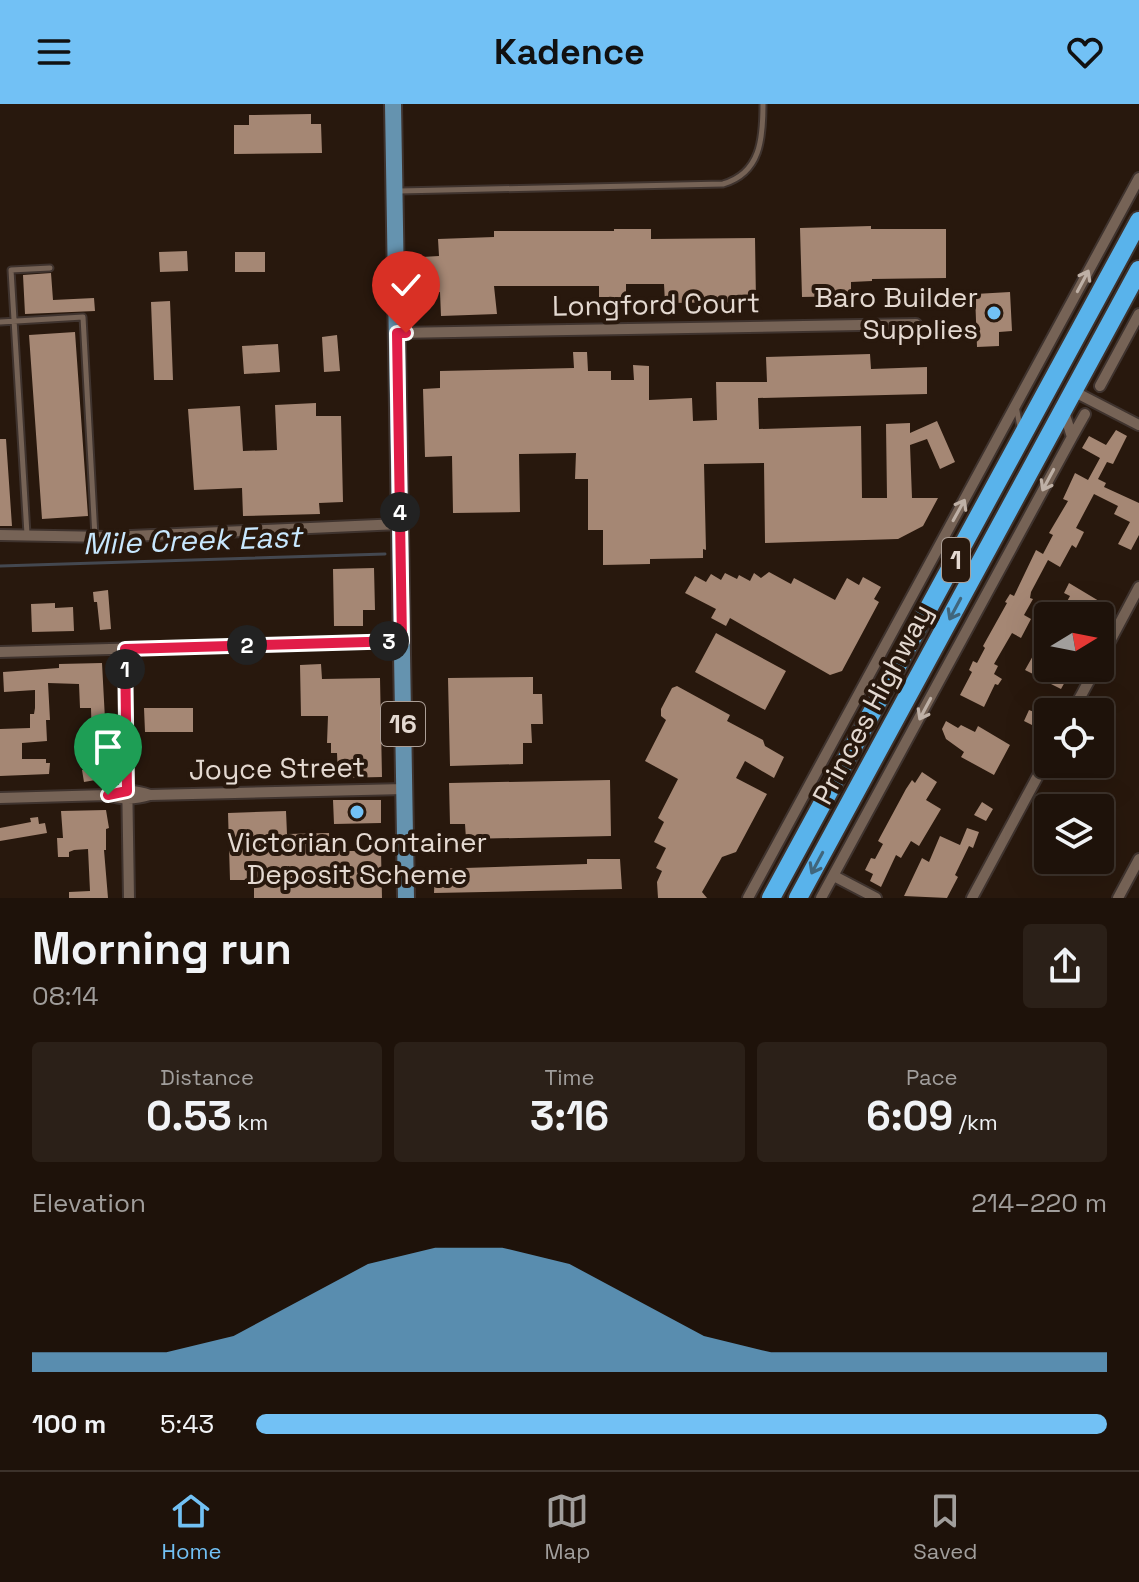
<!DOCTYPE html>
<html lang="en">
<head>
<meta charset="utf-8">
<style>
  body { margin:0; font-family:"Space Grotesk",sans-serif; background:#2b2018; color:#f1f3f6; height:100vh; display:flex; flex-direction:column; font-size:30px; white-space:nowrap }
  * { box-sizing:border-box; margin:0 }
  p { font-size:26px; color:#a19e9c }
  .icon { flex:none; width:44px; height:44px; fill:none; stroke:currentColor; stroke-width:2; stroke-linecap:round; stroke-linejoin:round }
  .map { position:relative; height:794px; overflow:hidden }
  .panel { display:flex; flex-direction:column; background:#1e120a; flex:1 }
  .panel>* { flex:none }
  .needle { width:52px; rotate:80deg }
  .buttons { position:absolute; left:1034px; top:498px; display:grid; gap:16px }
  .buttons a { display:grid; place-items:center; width:80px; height:80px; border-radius:8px; background:#1e120a; box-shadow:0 8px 32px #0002,0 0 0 2px #3c322b; font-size:40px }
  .pin { position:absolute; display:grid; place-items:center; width:68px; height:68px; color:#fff; margin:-82px -34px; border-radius:50% 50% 50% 0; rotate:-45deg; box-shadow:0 0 8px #0007 }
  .pin .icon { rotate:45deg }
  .km { position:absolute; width:40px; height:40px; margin:-20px; border-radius:50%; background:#222; color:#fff; font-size:22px; line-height:40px; text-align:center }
  .round { display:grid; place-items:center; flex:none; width:84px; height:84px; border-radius:8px; background:#2b2018 }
  .head { display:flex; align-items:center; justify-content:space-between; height:136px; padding:0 32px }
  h1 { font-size:44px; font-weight:700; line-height:60px }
  .stats { display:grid; grid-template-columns:repeat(3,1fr); gap:12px; height:136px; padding:8px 32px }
  .stats div { display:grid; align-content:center; border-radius:8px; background:#2b2018; text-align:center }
  .stats b { font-size:40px; font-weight:700 }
  .stats small { font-size:22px; font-weight:400 }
  .stats p { font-size:22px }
  .chart { height:224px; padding:16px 32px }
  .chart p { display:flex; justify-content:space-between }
  .chart svg { width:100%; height:144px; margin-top:8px; fill:#72c1f5; opacity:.7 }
  ul { padding:0 32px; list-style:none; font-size:26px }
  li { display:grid; grid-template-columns:128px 96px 1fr; align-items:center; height:60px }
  li i { height:20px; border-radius:10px; background:#72c1f5 }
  header { display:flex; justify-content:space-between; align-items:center; height:104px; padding:0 32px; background:#72c1f5; color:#111; font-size:36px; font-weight:700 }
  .dock { display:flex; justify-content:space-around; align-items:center; height:112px; border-top:2px solid #3c322b; background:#1e120a; font-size:22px; color:#a19e9c }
  .dock a { display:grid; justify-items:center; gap:4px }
  .dock .active { color:#72c1f5 }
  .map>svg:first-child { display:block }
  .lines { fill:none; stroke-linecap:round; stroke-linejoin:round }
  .stream { stroke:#444850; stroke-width:3 }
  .building { fill:#a58774 }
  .lane-casing { stroke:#3f332e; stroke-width:9 }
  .street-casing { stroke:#3f332e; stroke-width:14 }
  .primary-casing { stroke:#3f332e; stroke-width:20 }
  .highway-casing { stroke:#3f332e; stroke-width:22 }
  .lane { stroke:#766356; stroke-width:5 }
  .street { stroke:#766356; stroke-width:10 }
  .primary { stroke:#6593af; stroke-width:16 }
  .highway { stroke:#59b3eb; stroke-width:18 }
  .oneway { stroke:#beb0a6 }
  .oneway2 { stroke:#40667c }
  .route-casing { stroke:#fff; stroke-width:16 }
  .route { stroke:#e11d48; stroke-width:10 }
  .poi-dot { fill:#72c1f5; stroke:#28180d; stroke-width:3 }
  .labels { text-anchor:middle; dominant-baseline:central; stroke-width:8; stroke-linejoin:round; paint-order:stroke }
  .shield { fill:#28180d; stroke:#ac9f96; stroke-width:2 }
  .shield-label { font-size:26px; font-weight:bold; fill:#e4d9d1 }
  .poi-label { font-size:28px; fill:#e4d9d1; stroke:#28180d; text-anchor:end }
  .street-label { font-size:28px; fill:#e4d9d1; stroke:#28180d }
  .water-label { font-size:30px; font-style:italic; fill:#c8e8ff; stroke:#28180d }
</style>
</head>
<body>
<header><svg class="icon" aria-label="menu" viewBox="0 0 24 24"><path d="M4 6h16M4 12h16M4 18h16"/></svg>Kadence<svg class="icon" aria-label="heart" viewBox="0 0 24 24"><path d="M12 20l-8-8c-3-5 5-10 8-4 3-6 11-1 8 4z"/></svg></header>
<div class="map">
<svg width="1139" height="794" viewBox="0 0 1139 794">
  <rect width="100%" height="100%" fill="#28180d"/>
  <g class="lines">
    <!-- stream -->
    <path class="stream" d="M0,462L385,450"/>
  </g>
  <!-- building -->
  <path class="building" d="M311,10V20H321L322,49L234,50V21H249V11Z
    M871,122V125H946V174L872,175V177L851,178V192L802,193L800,124Z
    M614,125H651V135L755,134L756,198L665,199L664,180H626V198H614V193H599V182H494L497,210L441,212L440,188L423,189L422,153L439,152L438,135L494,133V127H614Z
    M187,147L188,167L160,168L159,148Z
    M235,148H265V168H235Z
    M51,169L53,196L94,194L95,207L25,210L23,171Z
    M1010,188L1012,227L999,228V242L977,243L975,190Z
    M170,197L173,276H154L151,198Z
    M75,228L88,412L42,415L29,231Z
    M337,231L340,267L324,268L322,233Z
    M278,240L280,268L244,270L242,242Z
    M573,248H587L588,267H611V276H634L633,261L649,262V296L692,294L693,317L717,316L716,278H767L766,253L870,250L871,265L927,263V290L758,294L759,325L861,322L862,394H887L886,320L910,319V329L937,317L955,358L940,365L927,335L910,341L912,394H938L923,422L898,435L765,439L764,359L704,360L706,446L703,445V454L650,455V460L603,461V426H588V375H575L576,349L519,350L520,408L453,409L452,352L425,353L423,285L440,284V267L574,264Z
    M316,299V312H341L343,398L319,399L320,410L243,412L242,384L194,386L188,305L240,302L243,347L277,346L275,301Z
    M1116,326L1127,332L1113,360L1107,358L1098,375L1106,379L1104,383L1139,399V431L1131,446L1118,440L1130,418L1114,410L1118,402L1094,390L1076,424L1084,428L1076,444L1072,441L1060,463L1048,456L1031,488L1030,494L1033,495L1024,511L1031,515L1021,534L1012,529L994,560L998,562L994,570L1002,575L998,581L995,580L984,603L960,591L972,568L969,566L973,557L977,559L985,544L983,542L1007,499L1005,498L1010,490L1014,492L1036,446L1043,450L1053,431L1049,429L1068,397L1063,395L1075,369L1088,376L1100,354L1082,344L1089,332L1106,341Z
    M0,335H6L12,422H0Z
    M374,464L375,506H363V522H334L333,465Z
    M769,468L791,480L794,474L835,496L847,474L859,481L863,473L881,483L874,495L879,498L842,567L830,571L730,514L726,522L711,514L716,505L685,489L695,472L706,478L711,470L721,476L725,469L737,475L739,471L750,477L754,469L761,474Z
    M1069,479L1104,500L1096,512L1082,506L1079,512H1059L1070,492L1064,489Z
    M108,486L111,525L100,526L97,498H94L93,488Z
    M55,499V504L73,503L74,527L32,528L31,500Z
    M1048,525V548L1037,572L1025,566Z
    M716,529L786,567L765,606L695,568Z
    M102,559L107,653H104L107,674L84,678L82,666L88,665L86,640H92L91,604H80L79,580L48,579L50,616H46L47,637L22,639V655H46V659H50L49,670L0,672V625L30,624V610H34L35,604V586L4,588L3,568L59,564V560Z
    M321,560L322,575L380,574L382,673L338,674L337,649H331V639H327L328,612H301L300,561Z
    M1056,564L1071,567L1061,585L1049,579Z
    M533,573V590H542L543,620H531L532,639H523V660L450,662L448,574Z
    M677,582L730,611L727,617L763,636L765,642L784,653L774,674L745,657L736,674L767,690L736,748L722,753L702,788L707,794H658L657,778L662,767L656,764L666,744L654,738L664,718L658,714L678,675L645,657L666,616L661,612V605L672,584Z
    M144,604H193V628H145Z
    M1029,606L1044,612L1041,619L1036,617L1034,622L1024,617Z
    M946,617L958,624L961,621L975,628L978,622L1010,641L994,671L961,653L964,648L946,635L942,625Z
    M922,668L937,678L926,696L941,705L919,742L911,737L901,754L896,751L881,783L870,777L873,770L865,766L871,754L875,755L883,740L878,737L906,685L912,676L915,679Z
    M610,676L611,732L466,735L465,720H450L449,679Z
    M333,696H381V719L334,720Z
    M982,698L993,705L986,717L974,711Z
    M106,706L109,724L106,725V746H104L108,794H69V788L90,787L88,745L74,746L69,748V753H58L57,734H63L61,707Z
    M286,707L287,730L329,729L330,747H381L382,794H254V776H230L228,709Z
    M38,713L39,720L45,719L47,729L0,737V724L31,718L30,714Z
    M967,724L979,728L973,744L969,742L955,771L958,773L947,794L904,792L922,754L929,758L940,732L960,741Z
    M587,755H620L622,785L434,789L435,765L587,760Z"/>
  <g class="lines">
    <defs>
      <path id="lane" d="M399,87L723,80C761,69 763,34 763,0
        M0,218L83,213L95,433
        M1016,302L1020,323
        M27,430L11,166L50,164"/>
      <path id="street" d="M397,229L916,220
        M1100,282L1139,210
        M1073,287L1139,321
        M1072,333L1085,310
        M0,431L108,433L400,420
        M125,545L129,794
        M0,548L402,537
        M1100,556L1139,483
        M1072,608L1096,564
        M108,691C122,696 137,695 150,691L405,685
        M0,694L108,691C121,685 137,686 150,691
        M834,772L876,794
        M748,794L1139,74
        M821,794L1072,333L1064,308
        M972,794L1048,653
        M1118,794L1139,755"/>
      <path id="primary" d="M393,0L406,794"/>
      <path id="highway" d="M771,794L1139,117
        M798,794L1139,166"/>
    </defs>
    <!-- lane casing -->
    <use href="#lane" class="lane-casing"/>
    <!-- street casing -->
    <use href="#street" class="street-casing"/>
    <!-- primary casing -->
    <use href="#primary" class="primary-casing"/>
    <!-- highway casing -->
    <use href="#highway" class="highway-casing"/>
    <!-- lane -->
    <use href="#lane" class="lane"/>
    <!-- street -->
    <use href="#street" class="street"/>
    <!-- primary -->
    <use href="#primary" class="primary"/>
    <!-- highway -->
    <use href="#highway" class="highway"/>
  </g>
  <!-- one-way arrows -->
  <defs><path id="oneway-shaft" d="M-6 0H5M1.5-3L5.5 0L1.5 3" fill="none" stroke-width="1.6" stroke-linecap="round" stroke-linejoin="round" transform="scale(2)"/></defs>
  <g class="oneway">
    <use href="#oneway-shaft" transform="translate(1083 177) rotate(-62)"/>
    <use href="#oneway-shaft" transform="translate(1048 376) rotate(118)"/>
    <use href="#oneway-shaft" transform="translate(959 406) rotate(-61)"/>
    <use href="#oneway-shaft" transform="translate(925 605) rotate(118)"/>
  </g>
  <g class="oneway2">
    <use href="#oneway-shaft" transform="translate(955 505) rotate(118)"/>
    <use href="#oneway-shaft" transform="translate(817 759) rotate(118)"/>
  </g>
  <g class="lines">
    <defs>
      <path id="route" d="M108,691L127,687L125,545L402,537L397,229H406"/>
    </defs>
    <!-- route casing -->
    <use href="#route" class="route-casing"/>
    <!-- route -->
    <use href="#route" class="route"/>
  </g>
  <!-- markers -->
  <g class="poi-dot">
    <circle cx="994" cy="209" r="8"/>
    <circle cx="357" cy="708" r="8"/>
  </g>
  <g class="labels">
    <!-- shield labels -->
    <g class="shield">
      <rect x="942" y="434" width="28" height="44" rx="6"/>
      <rect x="381" y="598" width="44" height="44" rx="6"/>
    </g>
    <g class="shield-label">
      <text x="956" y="456">1</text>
      <text x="403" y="620">16</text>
    </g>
    <!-- poi labels -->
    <g class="poi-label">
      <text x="978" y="193">Baro Builder<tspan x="978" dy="32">Supplies</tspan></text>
      <text x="357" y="738" text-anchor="middle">Victorian Container<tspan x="357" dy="32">Deposit Scheme</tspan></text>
    </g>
    <!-- street labels -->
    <g class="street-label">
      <text transform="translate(656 200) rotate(-1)">Longford Court</text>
      <text transform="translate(872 600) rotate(-62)">Princes Highway</text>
      <text transform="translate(277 664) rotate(-1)">Joyce Street</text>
    </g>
    <!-- water labels -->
    <g class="water-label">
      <text transform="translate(192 436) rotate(-2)">Mile Creek East</text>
    </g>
  </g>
</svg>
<div class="buttons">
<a><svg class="needle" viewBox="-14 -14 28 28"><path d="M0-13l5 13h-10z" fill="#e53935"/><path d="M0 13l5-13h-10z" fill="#a19e9c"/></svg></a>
<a><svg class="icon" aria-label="locate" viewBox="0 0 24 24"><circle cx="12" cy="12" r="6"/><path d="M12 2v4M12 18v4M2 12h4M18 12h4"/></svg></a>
<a><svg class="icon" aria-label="layers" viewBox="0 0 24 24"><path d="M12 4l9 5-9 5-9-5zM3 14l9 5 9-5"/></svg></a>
</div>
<div class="pin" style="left:108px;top:691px;background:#1e9e55"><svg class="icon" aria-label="arrive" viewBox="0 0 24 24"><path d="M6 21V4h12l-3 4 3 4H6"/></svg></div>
<div class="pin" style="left:406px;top:229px;background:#d93025"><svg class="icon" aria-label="check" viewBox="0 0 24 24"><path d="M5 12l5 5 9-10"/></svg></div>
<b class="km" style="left:125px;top:565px">1</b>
<b class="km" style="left:247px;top:541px">2</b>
<b class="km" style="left:389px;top:537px">3</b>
<b class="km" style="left:400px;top:408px">4</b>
</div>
<section class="panel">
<div class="head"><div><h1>Morning run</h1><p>08:14</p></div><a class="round"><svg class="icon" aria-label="share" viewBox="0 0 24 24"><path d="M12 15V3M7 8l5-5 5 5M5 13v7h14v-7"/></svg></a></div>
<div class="stats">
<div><p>Distance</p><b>0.53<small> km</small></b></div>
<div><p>Time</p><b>3:16</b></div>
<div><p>Pace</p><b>6:09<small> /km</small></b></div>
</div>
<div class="chart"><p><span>Elevation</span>214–220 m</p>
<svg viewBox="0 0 160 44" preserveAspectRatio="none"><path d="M0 44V38L10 38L20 38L30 33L40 22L50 11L60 6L70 6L80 11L90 22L100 33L110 38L120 38L130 38L140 38L150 38L160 38V44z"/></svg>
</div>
<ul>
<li><b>100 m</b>5:43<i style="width:100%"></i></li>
</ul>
</section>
<nav class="dock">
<a class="active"><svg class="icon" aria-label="home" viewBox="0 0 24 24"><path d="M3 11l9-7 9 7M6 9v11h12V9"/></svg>Home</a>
<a><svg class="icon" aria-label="map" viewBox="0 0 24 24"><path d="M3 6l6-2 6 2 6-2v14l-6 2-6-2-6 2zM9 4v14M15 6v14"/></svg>Map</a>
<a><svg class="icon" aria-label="saved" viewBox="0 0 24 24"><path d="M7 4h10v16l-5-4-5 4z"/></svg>Saved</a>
</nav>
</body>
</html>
